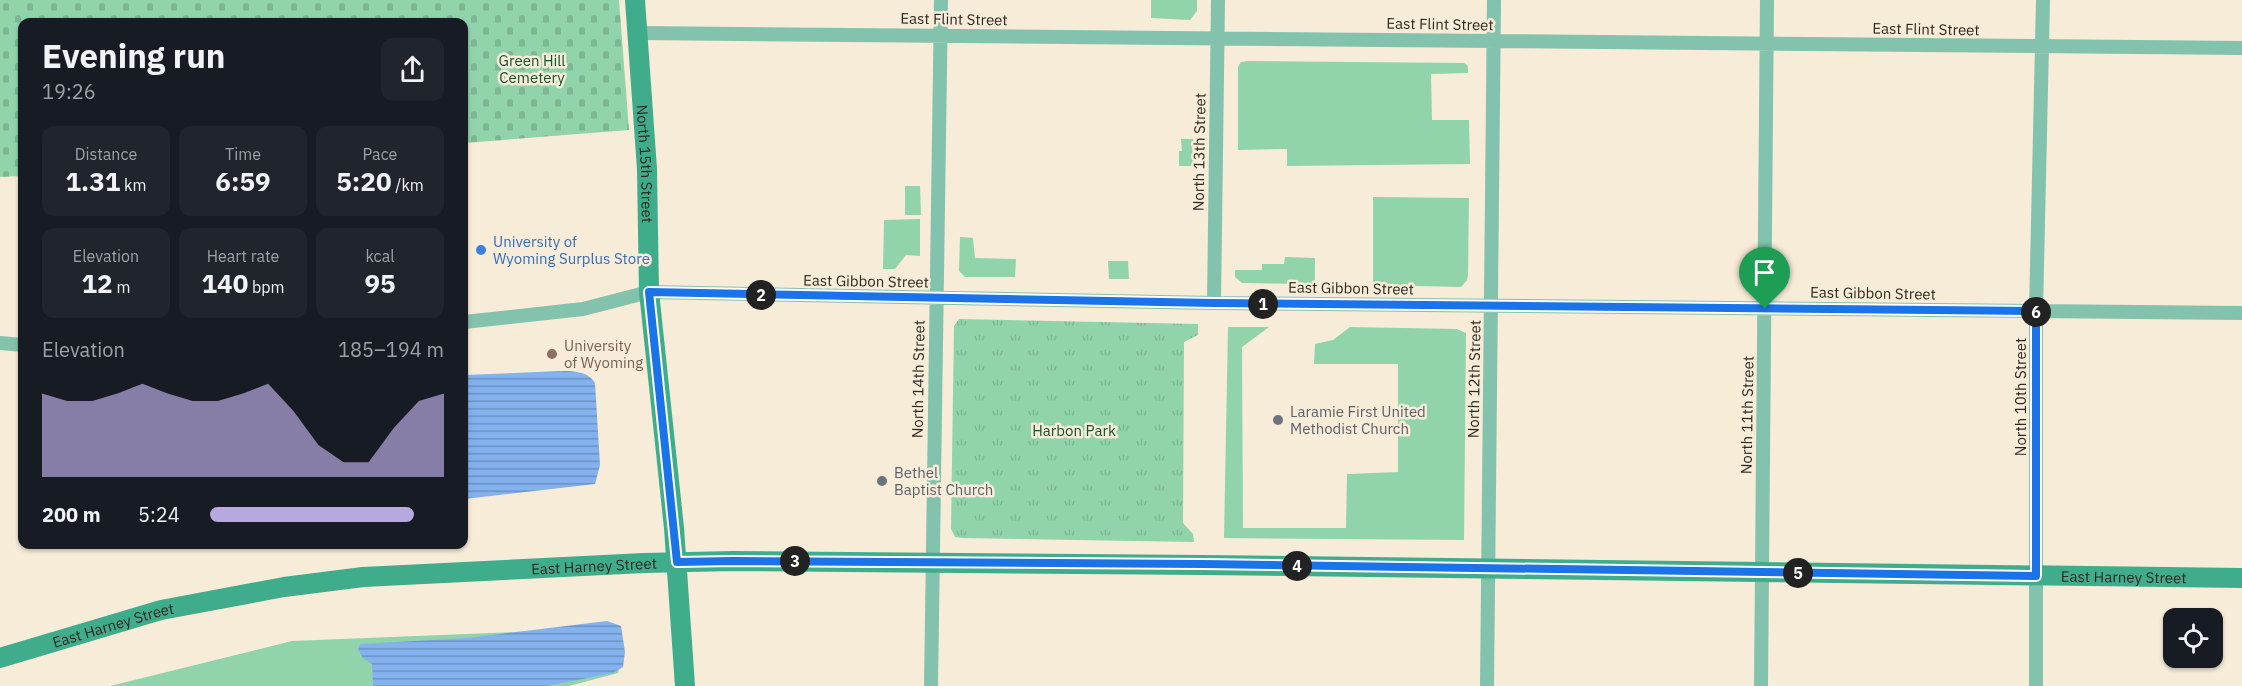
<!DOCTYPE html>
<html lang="en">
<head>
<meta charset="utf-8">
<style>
  body { margin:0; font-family:"IBM Plex Sans",sans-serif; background:#20242c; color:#f1f3f6; height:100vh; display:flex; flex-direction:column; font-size:22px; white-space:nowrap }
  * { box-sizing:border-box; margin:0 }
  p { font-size:20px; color:#9ea1a6 }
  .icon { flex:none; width:33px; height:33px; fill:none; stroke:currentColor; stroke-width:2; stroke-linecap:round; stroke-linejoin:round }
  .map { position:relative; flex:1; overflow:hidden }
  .sheet { position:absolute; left:18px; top:18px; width:450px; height:531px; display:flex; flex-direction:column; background:#171b24; border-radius:12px; box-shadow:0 2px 4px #0004 }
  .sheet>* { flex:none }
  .tools { position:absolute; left:2163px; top:608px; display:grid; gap:12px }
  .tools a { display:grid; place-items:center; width:60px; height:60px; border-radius:12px; background:#171b24; box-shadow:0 2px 4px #0004; font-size:30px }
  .pin { position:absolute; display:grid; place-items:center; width:51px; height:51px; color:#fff; margin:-62px -26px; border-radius:50% 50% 50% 0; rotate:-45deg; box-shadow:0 0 6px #0007 }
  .pin .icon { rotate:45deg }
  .km { position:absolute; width:30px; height:30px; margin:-15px; border-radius:50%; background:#222; color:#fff; font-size:16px; line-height:30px; text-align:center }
  .round { display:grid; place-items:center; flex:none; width:63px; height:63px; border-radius:12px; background:#20242c }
  .overview { display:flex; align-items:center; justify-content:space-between; height:102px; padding:0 24px }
  h1 { font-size:33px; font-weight:700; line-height:45px }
  .metrics { display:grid; grid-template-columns:repeat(3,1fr); gap:9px; height:102px; padding:6px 24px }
  .metrics div { display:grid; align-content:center; border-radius:12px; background:#20242c; text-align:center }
  .metrics b { font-size:26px; font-weight:700 }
  .metrics small { font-size:16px; font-weight:400 }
  .metrics p { font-size:16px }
  .chart { height:168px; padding:12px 24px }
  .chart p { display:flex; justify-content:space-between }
  .chart svg { width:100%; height:108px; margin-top:6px; fill:#b7a8e0; opacity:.7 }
  ul { padding:0 24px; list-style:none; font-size:20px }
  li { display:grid; grid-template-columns:96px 72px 1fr; align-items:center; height:45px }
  li i { height:15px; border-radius:8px; background:#b7a8e0 }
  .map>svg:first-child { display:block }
  .green { fill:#91d4ac }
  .cemetery { fill:url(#cemetery-stones) }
  .park { fill:url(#park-tufts) }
  .water { fill:url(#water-rules) }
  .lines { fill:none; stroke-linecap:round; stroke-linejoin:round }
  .street { stroke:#83c2ac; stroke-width:14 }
  .secondary { stroke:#3fac8c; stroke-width:20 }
  .route-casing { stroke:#fff; stroke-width:12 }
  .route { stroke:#1a73e8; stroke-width:8 }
  .shop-dot { fill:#3f7fe0; stroke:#f6ecd8; stroke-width:2 }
  .education-dot { fill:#8d6e63; stroke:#f6ecd8; stroke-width:2 }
  .worship-dot { fill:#6b7280; stroke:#f6ecd8; stroke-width:2 }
  .labels { text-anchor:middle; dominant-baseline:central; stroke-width:5; stroke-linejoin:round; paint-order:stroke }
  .street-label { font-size:15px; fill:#2c2820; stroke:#f6ecd8 }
  .park-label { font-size:15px; fill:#155134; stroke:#f6ecd8 }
  .shop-label { font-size:15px; fill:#366cbe; stroke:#f6ecd8; text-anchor:start }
  .education-label { font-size:15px; fill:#785e54; stroke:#f6ecd8; text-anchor:start }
  .worship-label { font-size:15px; fill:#5b616d; stroke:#f6ecd8; text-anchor:start }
</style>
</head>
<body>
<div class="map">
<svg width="2242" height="686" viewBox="0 0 2242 686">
  <defs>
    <pattern id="cemetery-stones" width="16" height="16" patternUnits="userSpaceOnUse" patternTransform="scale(1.5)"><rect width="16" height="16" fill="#91d4ac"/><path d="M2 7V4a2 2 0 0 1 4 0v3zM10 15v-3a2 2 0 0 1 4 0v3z" fill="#7db694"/></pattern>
    <pattern id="park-tufts" width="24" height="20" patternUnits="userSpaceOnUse" patternTransform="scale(1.5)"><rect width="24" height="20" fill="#91d4ac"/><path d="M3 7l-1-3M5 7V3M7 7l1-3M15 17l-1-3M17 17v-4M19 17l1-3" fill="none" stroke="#7db694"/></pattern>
    <pattern id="water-rules" width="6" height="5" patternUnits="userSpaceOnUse" patternTransform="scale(1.5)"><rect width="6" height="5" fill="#83b2ef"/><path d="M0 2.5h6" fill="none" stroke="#6b91c1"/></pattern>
  </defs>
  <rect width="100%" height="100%" fill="#f6ecd8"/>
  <!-- green -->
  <path class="green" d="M1151,0H1197V11L1190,20L1151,18Z
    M1248,61L1464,63L1468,66V73L1431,74L1432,120H1469L1470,164L1287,166V149L1238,150V67L1241,62Z
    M1181,139H1193V166H1179V151H1182Z
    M905,186H920L921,215H905Z
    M1373,197L1469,198L1468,275L1467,280L1461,287L1373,285Z
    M920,219V256L906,255L895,269H883L884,220Z
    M960,237L973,238L975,258L1016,259L1015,277H965L959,271Z
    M1285,257L1315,258V284L1242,283L1235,277V270H1262V264H1284Z
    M1108,261H1128L1129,279H1109Z
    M1228,327H1269L1242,347L1243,528H1346L1347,474L1398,472V364H1314L1315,344L1333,340L1350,327L1457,329L1466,333L1464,540L1224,538Z
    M614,628L622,657L618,673L569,686H110L292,641Z"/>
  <!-- cemetery -->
  <path class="cemetery" d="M0,0H619L629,130L464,143V22H22V176L0,177Z"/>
  <!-- park -->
  <path class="park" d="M959,319L1198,324V335L1184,342L1183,523L1193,534L1194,542L962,538L955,537L951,529L954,326Z"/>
  <!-- water -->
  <path class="water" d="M539,372C556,372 586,366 595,383L600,465L595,484L464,499V375Z
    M607,621L621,626L625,652L623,667L613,673L547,686H373L372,664L363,658L358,650L360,644L467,638Z"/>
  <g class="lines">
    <!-- street -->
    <path class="street" d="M637,33L2242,48
      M1214,303L1218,0
      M464,322L583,309L649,292L1214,303L2242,313
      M0,343L22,345
      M931,686L941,0
      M1487,686L1494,0
      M1761,686L1767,0
      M2036,686V311L2043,0"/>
    <!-- secondary -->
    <g class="secondary">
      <path id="s1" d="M635,0L647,169L649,292L674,528L685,686"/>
      <path id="s2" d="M0,658L161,610L284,587L363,577L644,563L733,561L1203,565L2242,578"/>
    </g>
  </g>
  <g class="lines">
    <defs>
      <path id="route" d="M649,292L1214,303L2036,311V576L1203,564L733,561L677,562Z"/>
    </defs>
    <!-- route casing -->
    <use href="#route" class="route-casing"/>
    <!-- route -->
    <use href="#route" class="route"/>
  </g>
  <!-- markers -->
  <circle class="shop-dot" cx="481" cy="250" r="6"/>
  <circle class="education-dot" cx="552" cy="354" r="6"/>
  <g class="worship-dot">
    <circle cx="1278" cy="420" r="6"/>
    <circle cx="882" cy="481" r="6"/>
  </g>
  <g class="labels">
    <!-- street labels -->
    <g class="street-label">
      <text transform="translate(954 19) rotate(1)">East Flint Street</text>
      <text transform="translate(1440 24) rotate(1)">East Flint Street</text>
      <text transform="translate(1926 29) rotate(1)">East Flint Street</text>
      <text transform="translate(1199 152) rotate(-89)">North 13th Street</text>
      <text stroke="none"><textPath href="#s1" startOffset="164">North 15th Street</textPath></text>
      <text transform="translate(866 281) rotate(1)">East Gibbon Street</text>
      <text transform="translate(1351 288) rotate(1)">East Gibbon Street</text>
      <text transform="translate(1873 293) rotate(1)">East Gibbon Street</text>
      <text transform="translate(918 379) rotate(-89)">North 14th Street</text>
      <text transform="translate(1474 379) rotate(-89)">North 12th Street</text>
      <text transform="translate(2020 397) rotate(-90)">North 10th Street</text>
      <text transform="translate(1747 415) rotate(-89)">North 11th Street</text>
      <text stroke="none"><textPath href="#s2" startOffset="604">East Harney Street</textPath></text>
      <text stroke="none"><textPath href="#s2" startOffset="2134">East Harney Street</textPath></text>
      <text stroke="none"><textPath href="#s2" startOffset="118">East Harney Street</textPath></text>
    </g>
    <!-- park labels -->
    <g class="park-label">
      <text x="532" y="60">Green Hill<tspan x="532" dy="17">Cemetery</tspan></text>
      <text x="1074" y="430">Harbon Park</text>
    </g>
    <!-- shop labels -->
    <g class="shop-label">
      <text x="493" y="241">University of<tspan x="493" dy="17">Wyoming Surplus Store</tspan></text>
    </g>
    <!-- education labels -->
    <g class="education-label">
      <text x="564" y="345">University<tspan x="564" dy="17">of Wyoming</tspan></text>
    </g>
    <!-- worship labels -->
    <g class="worship-label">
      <text x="1290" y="411">Laramie First United<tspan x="1290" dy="17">Methodist Church</tspan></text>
      <text x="894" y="472">Bethel<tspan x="894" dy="17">Baptist Church</tspan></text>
    </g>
  </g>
</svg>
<div class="tools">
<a><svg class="icon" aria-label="locate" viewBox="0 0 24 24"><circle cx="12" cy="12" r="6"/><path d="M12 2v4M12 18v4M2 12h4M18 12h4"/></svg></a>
</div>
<div class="pin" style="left:1765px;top:309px;background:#1e9e55"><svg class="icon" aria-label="arrive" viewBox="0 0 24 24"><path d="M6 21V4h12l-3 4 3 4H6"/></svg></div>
<b class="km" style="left:1263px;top:304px">1</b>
<b class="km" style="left:761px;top:295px">2</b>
<b class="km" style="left:795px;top:561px">3</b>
<b class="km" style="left:1297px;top:566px">4</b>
<b class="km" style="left:1798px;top:573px">5</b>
<b class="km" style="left:2036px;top:312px">6</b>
<section class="sheet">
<div class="overview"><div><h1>Evening run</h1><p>19:26</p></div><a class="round"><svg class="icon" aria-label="share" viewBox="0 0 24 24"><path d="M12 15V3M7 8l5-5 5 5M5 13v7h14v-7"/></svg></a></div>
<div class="metrics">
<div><p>Distance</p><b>1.31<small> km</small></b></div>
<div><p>Time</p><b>6:59</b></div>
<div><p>Pace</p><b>5:20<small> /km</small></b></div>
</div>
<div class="metrics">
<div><p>Elevation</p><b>12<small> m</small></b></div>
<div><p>Heart rate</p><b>140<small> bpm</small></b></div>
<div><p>kcal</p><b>95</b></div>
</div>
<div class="chart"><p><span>Elevation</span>185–194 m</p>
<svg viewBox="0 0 160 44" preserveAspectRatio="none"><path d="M0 44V10L10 13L20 13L30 10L40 6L50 10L60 13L70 13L80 10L90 6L100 17L110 31L120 38L130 38L140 24L150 13L160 10V44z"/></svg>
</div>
<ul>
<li><b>200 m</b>5:24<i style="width:87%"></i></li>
</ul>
</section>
</div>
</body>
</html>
